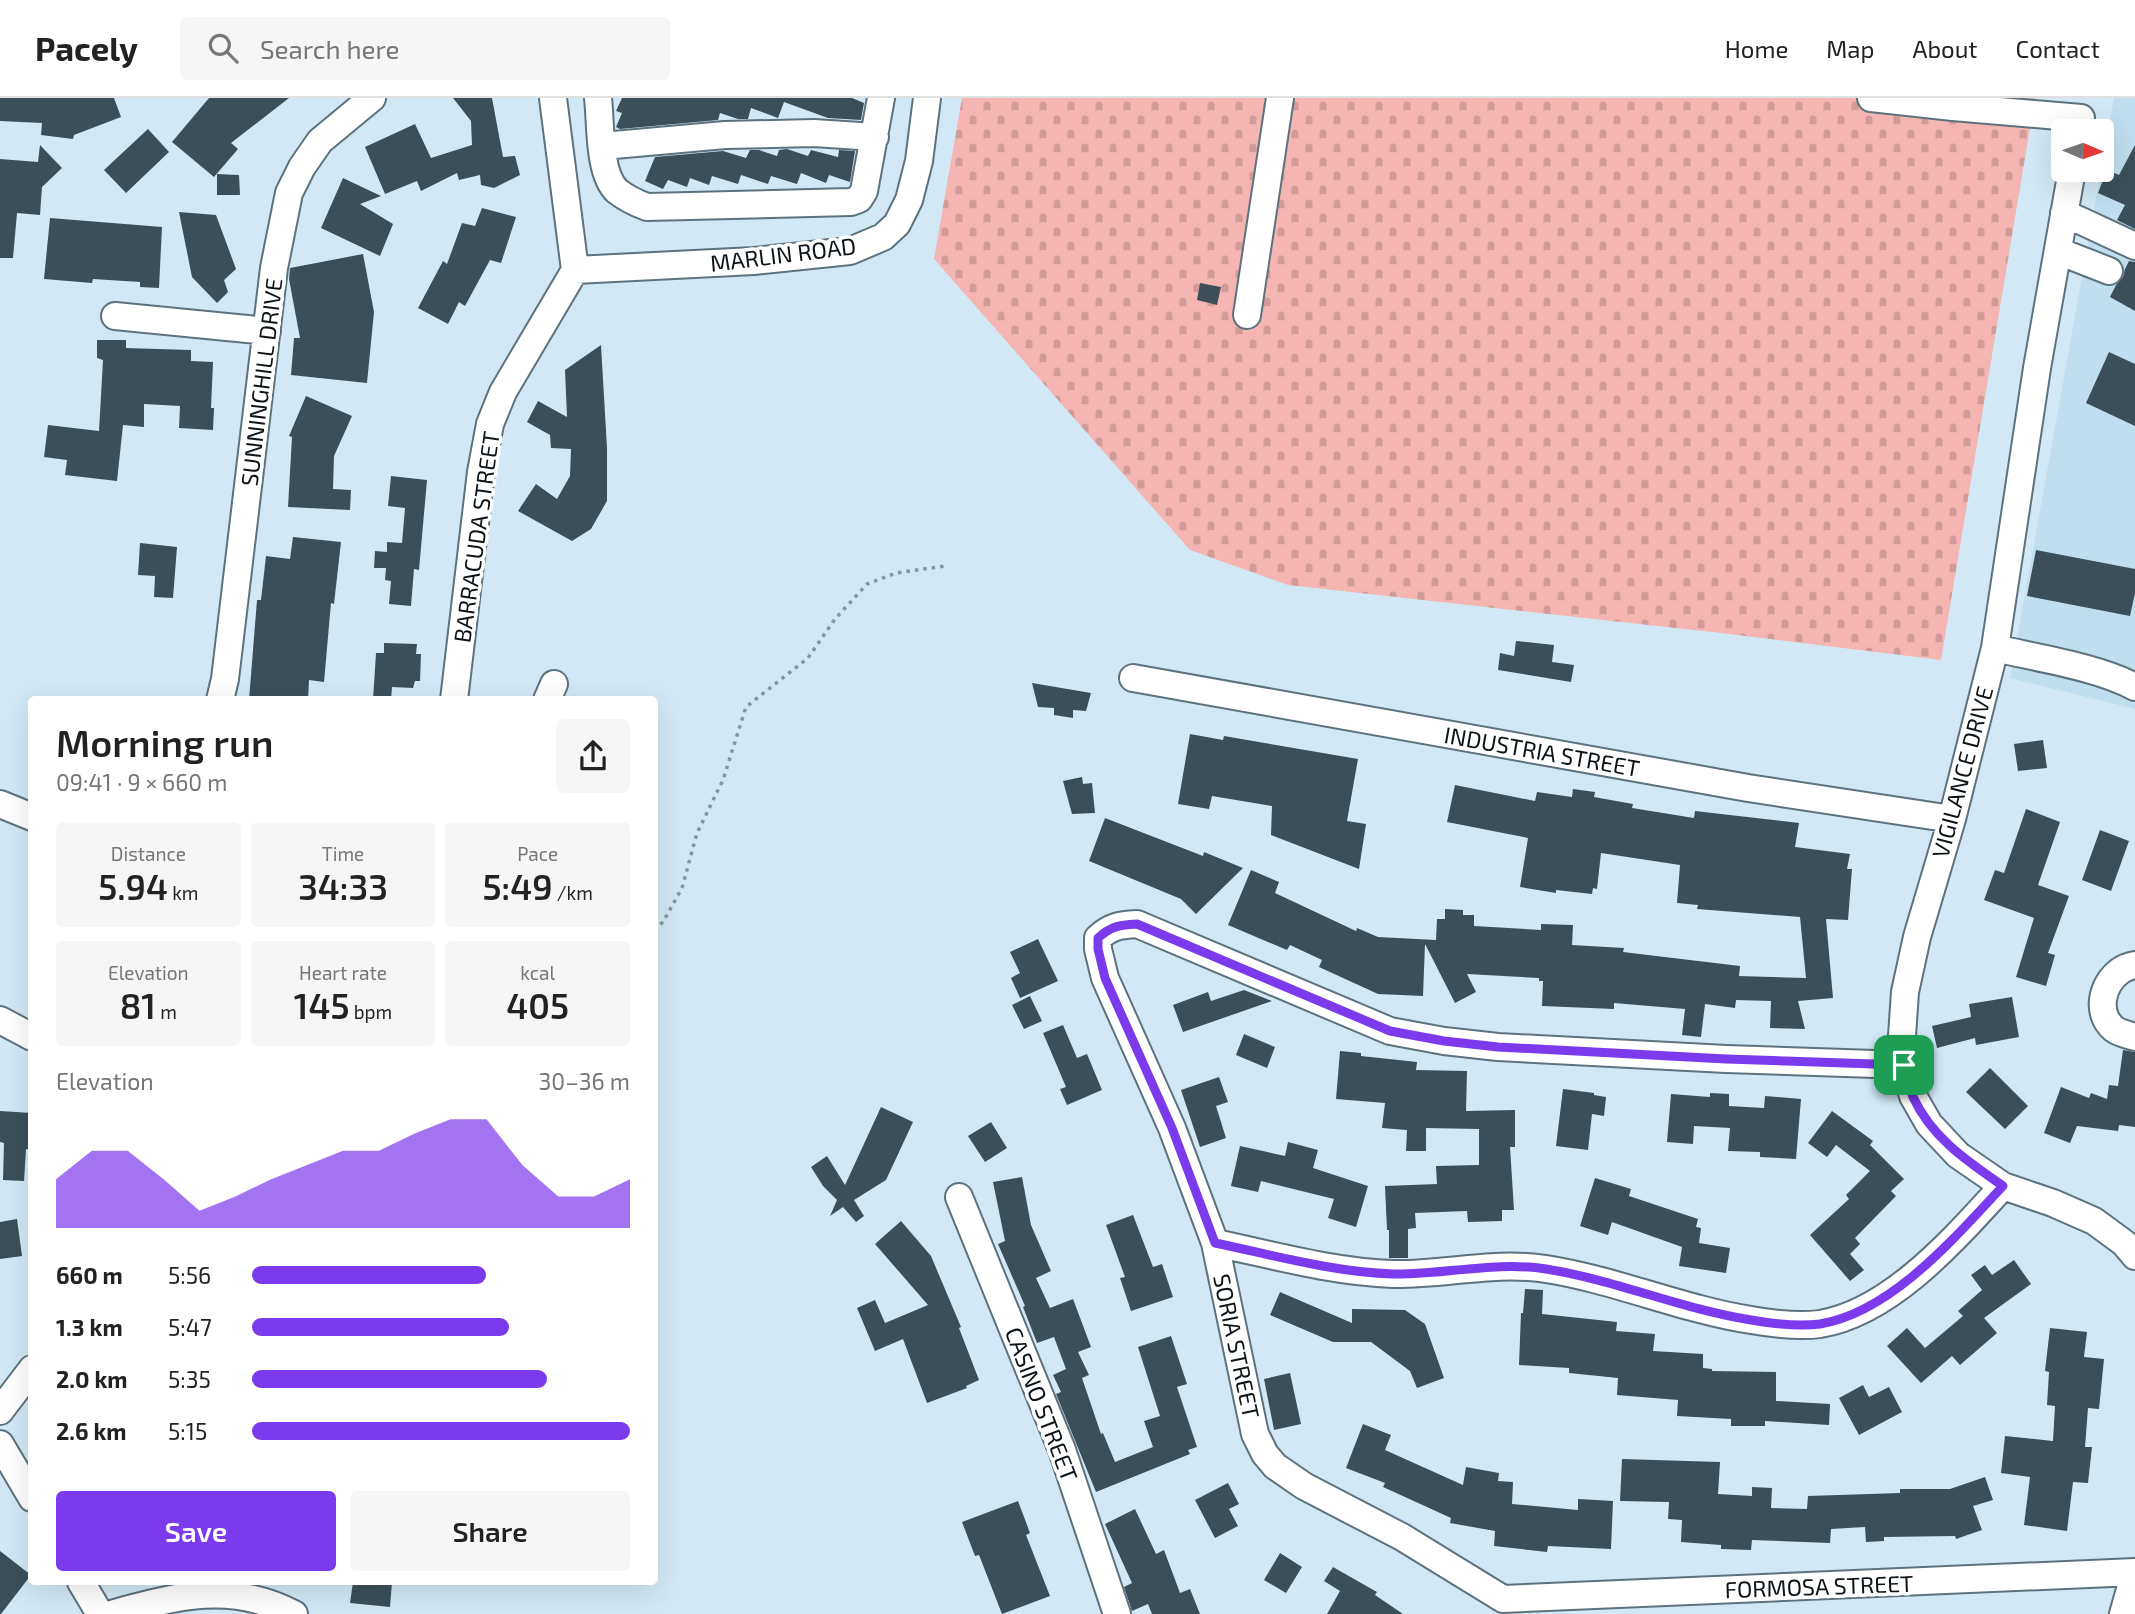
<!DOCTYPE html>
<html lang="en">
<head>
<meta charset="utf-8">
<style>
  body { margin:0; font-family:"Exo 2",sans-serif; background:#f6f6f6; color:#222; height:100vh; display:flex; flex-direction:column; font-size:26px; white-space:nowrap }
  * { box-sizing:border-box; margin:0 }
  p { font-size:23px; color:#767676 }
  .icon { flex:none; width:38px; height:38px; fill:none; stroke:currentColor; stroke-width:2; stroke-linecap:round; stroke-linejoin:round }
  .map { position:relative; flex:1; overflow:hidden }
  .panel { position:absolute; left:28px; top:598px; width:630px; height:889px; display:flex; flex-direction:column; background:#fff; border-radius:7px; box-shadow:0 7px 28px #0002 }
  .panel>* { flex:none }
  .needle { width:46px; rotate:92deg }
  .controls { position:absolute; left:2051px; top:21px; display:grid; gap:14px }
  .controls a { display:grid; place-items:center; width:63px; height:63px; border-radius:7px; background:#fff; box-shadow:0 7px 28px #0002; font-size:35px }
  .pin { position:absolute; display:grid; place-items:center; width:60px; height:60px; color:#fff; margin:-30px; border-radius:14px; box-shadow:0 4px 10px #0006 }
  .round { display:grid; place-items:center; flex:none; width:74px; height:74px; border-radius:7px; background:#f6f6f6 }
  .head { display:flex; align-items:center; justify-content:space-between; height:119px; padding:0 28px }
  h1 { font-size:38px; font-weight:600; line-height:52px }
  .stats { display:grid; grid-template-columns:repeat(3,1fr); gap:10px; height:119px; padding:7px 28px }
  .stats div { display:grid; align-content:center; border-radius:7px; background:#f6f6f6; text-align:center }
  .stats b { font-size:35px; font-weight:600 }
  .stats small { font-size:19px; font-weight:400 }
  .stats p { font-size:19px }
  .chart { height:196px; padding:14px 28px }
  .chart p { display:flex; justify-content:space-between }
  .chart svg { width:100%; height:126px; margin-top:7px; fill:#7c3aed; opacity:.7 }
  .button { display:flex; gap:14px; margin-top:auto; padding:14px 28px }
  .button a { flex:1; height:80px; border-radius:7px; background:#7c3aed; color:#fff; font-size:28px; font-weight:600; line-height:80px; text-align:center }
  .button a+a { background:#f6f6f6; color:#222 }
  ul { padding:0 28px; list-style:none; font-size:23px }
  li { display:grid; grid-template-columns:112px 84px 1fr; align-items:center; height:52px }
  li i { height:18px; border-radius:9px; background:#7c3aed }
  header { display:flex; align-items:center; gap:42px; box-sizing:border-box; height:98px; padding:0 35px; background:#fff; border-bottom:2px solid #e0e0e0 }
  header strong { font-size:33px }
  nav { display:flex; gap:38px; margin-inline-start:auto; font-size:24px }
  .search { width:490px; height:63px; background:#f6f6f6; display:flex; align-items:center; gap:18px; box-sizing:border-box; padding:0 24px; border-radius:7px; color:#767676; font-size:26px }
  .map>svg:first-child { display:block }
  .built { fill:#bfdfee }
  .cemetery { fill:url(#cemetery-stones) }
  .building { fill:#3c4f59 }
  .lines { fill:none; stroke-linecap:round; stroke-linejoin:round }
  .minor-casing { stroke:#5d727c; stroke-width:30 }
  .path { stroke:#85969f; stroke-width:3.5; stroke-dasharray:3.5 5; stroke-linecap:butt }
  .minor { stroke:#fff; stroke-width:26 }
  .route-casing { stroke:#fff; stroke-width:14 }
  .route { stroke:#7c3aed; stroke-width:9 }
  .labels { text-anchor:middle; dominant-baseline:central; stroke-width:7; stroke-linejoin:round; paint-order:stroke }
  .street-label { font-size:23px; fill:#0c1418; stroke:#fff }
</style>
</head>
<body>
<header>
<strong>Pacely</strong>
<div class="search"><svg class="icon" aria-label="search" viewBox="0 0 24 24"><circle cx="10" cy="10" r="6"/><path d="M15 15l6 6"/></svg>Search here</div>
<nav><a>Home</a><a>Map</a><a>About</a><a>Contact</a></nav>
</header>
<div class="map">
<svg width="2135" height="1516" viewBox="0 0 2135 1516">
  <defs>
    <pattern id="cemetery-stones" width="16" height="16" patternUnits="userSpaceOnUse" patternTransform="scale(1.75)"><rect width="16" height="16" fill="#f5b5b3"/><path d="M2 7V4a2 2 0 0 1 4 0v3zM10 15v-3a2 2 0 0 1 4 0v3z" fill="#d19b99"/></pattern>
  </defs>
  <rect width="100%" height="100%" fill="#d2e9f5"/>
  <!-- built -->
  <path class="built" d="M2114,0H2135V611L2010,580Z"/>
  <!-- cemetery -->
  <path class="cemetery" d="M962,0H2035L1941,562L1721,535L1288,487L1190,452L934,161Z"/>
  <!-- building -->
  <path class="building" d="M0,0H114L121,19L74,37L73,41L41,37L42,25L0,23Z
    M209,0H289L231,45L238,51L214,79L172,44Z
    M453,0H492L503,59L515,58L520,77L494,90L481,87L480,77L459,82L457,75L421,93L417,83L385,96L365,49L415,26L431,60L472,47L471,23Z
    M622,0H852L864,5L861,22L828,20L784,4L778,20L751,10L748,21H738L720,15L718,22L620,31L616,29L622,15L616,13Z
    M148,31L169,54L126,95L104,72Z
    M40,47L62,70L42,89L40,117L17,115L13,160H0V61L38,64Z
    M2135,47V131L2117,122L2125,107L2098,95L2107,72L2119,77Z
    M787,51L808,58L811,52L838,59L839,52L855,53L850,84L829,77L826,85L801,75L797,86L771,78L768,86L741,77L738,86L712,78L709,87L690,80L687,89L668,82L663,91L645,83L655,59L723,53L746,60L750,52H759L777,58L779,52Z
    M217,76L239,77L240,97H217Z
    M343,80L381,98L360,106L393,126L380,158L321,130Z
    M482,110L516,119L501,165L490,162L465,208L459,204L448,226L418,210L443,163L447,166L462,125L475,128Z
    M179,114L216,117L236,171L224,182L228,194L217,205L192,179Z
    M50,120L162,129L159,190L140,189V184L93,181L92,185L44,181Z
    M363,156L374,214L367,285L291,277L294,240H300L289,181L290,170Z
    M2129,163L2135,164V213L2110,199L2116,187L2123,179L2125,171Z
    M1200,185L1221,189L1217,207L1197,202Z
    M97,242H126V250L191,252V263L213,264L211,310H214L213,332L179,330L180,308L144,306V329L123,327L117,383L65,377L67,362L44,359L48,327L99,333L103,262L97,260Z
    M601,247L607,350V403L591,431L572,443L518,413L536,386L557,401L570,378L571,351L551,350L550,337L527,324L538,303L567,319L565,272Z
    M2109,254L2135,266V328L2086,305Z
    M306,298L352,318L334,358L333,391L351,392L350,412L288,409L292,339L289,338Z
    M391,378L427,382L419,472L414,471L411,508L389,506L391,483L385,482L386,470H374L375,453L387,454V444L402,445L405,410L388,408Z
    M293,439L341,444L334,506L331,505L324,584L309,582L308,602H249L257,502H261L266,458L290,461Z
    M140,445L177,449L173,500L154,499L155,478L138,477Z
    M2036,452L2135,471V495L2130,518L2027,498Z
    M1516,543L1554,547L1552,564L1574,567L1571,584L1498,572L1500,555L1514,558Z
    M384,545L417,546L416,556H421L420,583H415L413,590L392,589L391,602H373L376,555H384Z
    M1032,585L1091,595L1086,613L1073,612V620L1054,617V610L1038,609Z
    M1190,636L1223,642L1224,638L1358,661L1347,723L1366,726L1359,771L1271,737L1272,708L1212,698L1209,711L1178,706Z
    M2043,642L2047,670L2018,673L2014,646Z
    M1082,679L1083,686L1092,685L1095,715L1072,716L1063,683Z
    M1455,687L1535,703L1537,694L1572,699L1573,691L1595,694L1594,699L1633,706L1632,710L1694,720L1695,713L1799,725L1795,749L1850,756L1847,771H1852L1848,822L1826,821L1833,900L1798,903L1805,931L1770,930L1771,903L1736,902L1735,910L1705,906L1701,939L1682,937L1685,911L1614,905V911L1542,908L1543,883H1539V880L1467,876L1476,894L1455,905L1425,846L1423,898L1378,896L1319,869L1322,862L1290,847L1287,852L1228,827L1251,772L1279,784L1275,795L1356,833L1357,830L1378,839L1436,842L1437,821H1445V811L1463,812V817H1474V828L1541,832V826L1573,827L1572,847L1624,850L1623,854L1740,868L1739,878L1806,880L1800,819L1697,811L1698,807L1677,805L1680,767L1601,755L1597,791L1593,790L1592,796L1556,792V795L1520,789L1528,740L1447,724Z
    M2026,711L2060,724L2038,787L2069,798L2048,855L2055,857L2046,888L2016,879L2034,820L1984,802L1995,772L2004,775Z
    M1105,720L1203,758L1204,754L1243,770L1196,816L1181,801L1089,763Z
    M2100,732L2129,743L2111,793L2082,782Z
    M1038,841L1058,883L1020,900L1011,880L1020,875L1010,854Z
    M1244,892L1272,903L1183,934L1173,907L1208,894L1211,903Z
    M1030,898L1042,923L1024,931L1012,907Z
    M2012,899L2019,939L1976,947L1975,940L1937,950L1932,928L1971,919L1969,906Z
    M1063,927L1077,960L1087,956L1102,992L1067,1007L1060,991L1066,989L1043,935Z
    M1244,936L1275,949L1267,970L1236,957Z
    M2123,952L2135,954V1029L2119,1027L2118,1033L2077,1028L2070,1045L2044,1035L2061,989L2089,1000L2091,995L2107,1001L2109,987L2118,988Z
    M1340,953L1361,955V958L1417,964L1416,972L1467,973L1466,1013L1515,1012V1049H1510L1514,1112H1502V1123L1468,1124L1467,1113L1415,1115L1416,1130L1408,1131V1160H1389V1132H1387L1385,1088L1437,1086L1436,1068L1479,1067V1031L1426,1030V1053H1406L1407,1032L1382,1030L1385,1005L1336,1001Z
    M1990,970L2028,1008L2005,1031L1966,994Z
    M1219,979L1228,1004L1216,1008L1226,1040L1200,1049L1181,992Z
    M1563,991L1594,995V997L1606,999L1604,1018L1592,1016L1588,1052L1556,1048Z
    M1710,995L1729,996V1008L1764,1010L1765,998L1801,1001L1796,1061L1760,1059V1054L1728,1053L1730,1030L1694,1028L1693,1046L1667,1044L1671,996L1710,999Z
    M881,1009L913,1024L886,1082L854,1102L864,1118L856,1124L843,1109L830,1118L837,1102L823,1088L811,1069L827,1058L845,1087Z
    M0,1013L32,1015V1052L26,1051L24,1083L3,1082L4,1045L0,1044Z
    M1832,1013L1873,1043L1870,1047L1904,1081L1891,1093L1896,1098L1855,1140L1860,1146L1850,1156L1864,1172L1850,1183L1810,1137L1849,1101L1846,1097L1870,1073L1836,1047L1827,1059L1808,1045Z
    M991,1024L1007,1050L985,1064L968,1038Z
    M1288,1044L1318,1052L1313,1070L1368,1088L1356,1129L1328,1120L1334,1101L1261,1083L1258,1094L1231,1088L1240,1048L1285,1058Z
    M1022,1079L1031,1127L1051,1173L1036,1180L1050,1210L1073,1201L1091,1249L1078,1254L1089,1277L1082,1280L1101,1336L1103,1335L1115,1364L1153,1349L1144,1323L1160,1318L1138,1249L1171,1238L1187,1286L1177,1289L1197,1349L1188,1352L1190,1356L1096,1394L1056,1296L1061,1294L1053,1277L1066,1271L1054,1239L1037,1245L1023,1209L1025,1208L998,1146L1005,1143L993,1084Z
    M1595,1080L1631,1091L1629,1098L1698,1121L1696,1129L1701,1130L1699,1145L1730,1150L1726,1175L1679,1168L1682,1149L1612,1124L1608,1137L1580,1128Z
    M1133,1117L1153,1169L1162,1166L1173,1199L1131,1213L1120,1180L1125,1179L1106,1127Z
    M17,1121L22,1158L0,1161V1124Z
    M901,1123L931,1158L961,1229L959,1230L979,1282L966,1288L967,1290L927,1305L903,1241L875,1253L857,1210L875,1202L885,1225L928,1207L875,1146Z
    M2014,1162L2031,1186L1984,1220L1997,1235L1960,1267L1952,1258L1921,1285L1887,1248L1907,1230L1925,1250L1963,1218L1958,1213L1982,1192L1971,1177L1985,1167L1992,1177Z
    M1525,1191L1543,1192L1542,1216L1617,1224L1616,1233L1655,1236L1653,1253L1703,1256V1270L1712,1271V1273L1776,1274V1303L1830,1306L1829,1327L1765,1323V1328H1731V1321L1677,1318L1678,1302L1617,1297L1618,1280L1569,1275V1270L1519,1267L1521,1215H1523Z
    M1280,1194L1352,1225V1211L1405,1212L1425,1226L1444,1280L1417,1290L1410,1273L1371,1244H1333L1270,1217Z
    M2050,1230L2087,1234L2084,1259L2104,1261L2099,1311L2088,1310L2085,1349H2092L2088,1385L2073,1384L2067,1433L2024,1427L2030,1379L2001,1375L2005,1338L2053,1343L2055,1308L2047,1307L2049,1274L2045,1273Z
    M1290,1275L1301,1326L1274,1332L1264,1281Z
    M1863,1287L1869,1299L1889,1289L1902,1314L1859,1337L1839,1300Z
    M1363,1326L1391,1337L1385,1352L1463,1387L1466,1369L1499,1375L1498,1383L1513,1384L1512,1406L1578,1412V1401L1613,1403L1611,1451L1548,1448L1547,1454L1494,1448L1495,1433L1450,1425L1451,1420L1383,1389L1385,1385L1346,1370Z
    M1622,1361L1720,1364L1718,1396L1752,1398V1389L1772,1390L1771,1410L1807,1411L1808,1398L1900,1395V1391H1950L1985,1379L1993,1402L1973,1408L1982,1432L1956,1441L1955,1438L1884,1439V1443L1866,1444L1865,1429L1831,1431L1830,1445L1752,1442L1751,1452L1721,1451V1447L1681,1444L1682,1422L1668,1421L1669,1404L1620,1403Z
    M1228,1385L1239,1406L1229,1411L1238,1428L1215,1440L1195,1402Z
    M1018,1403L1030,1435L1026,1437L1050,1498L1002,1516L979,1457L975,1458L962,1424Z
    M1135,1411L1156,1456L1164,1452L1180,1495L1190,1491L1200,1516H1152L1148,1506L1132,1513L1124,1489L1132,1485L1105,1426Z
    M0,1453L31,1477L1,1516H0Z
    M1280,1455L1302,1469L1286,1495L1264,1482Z
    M1333,1469L1377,1494L1375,1497L1403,1516H1327L1340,1493L1324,1483Z
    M353,1484H392L390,1509L350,1505Z"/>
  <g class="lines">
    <defs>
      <path id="minor" d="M553,0L575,172
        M598,0C601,25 598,75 617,93C626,100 636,105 647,109L851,104L859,101L864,93L881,0
        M1871,0L1953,9L2081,20
        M603,48L725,37L814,35L875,39
        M2072,72L2037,270L1995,550L1952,721L1917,839L1905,894L1902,938L1904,967L1913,998L1929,1026L1958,1057L2003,1088L2053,1105L2094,1123L2124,1145L2135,1158
        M2064,115L2135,148
        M2058,153L2109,173
        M575,172L754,163L850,153L883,139L897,126L909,102L919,63L927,0
        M1247,217L1280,0
        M115,218L267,233
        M1995,550C2037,560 2098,569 2135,589
        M1133,580L1748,690L1952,721
        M220,602L225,581L274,170L289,95L302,69L320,43L372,0
        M454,602L481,374L490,326L503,294L575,172
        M547,602L554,586
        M0,706L32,719
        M2135,867C2130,868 2124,870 2120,873C2102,886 2095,915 2114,931C2119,935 2129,937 2135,939
        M0,922L32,939
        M959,1099L1062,1352L1117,1516
        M1215,1145C1273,1157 1333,1174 1393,1176C1443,1177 1495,1163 1546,1171C1616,1182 1681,1211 1751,1222C1774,1226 1797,1229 1820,1226C1892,1214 1956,1139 2003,1088
        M0,1313L32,1271
        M0,1346L32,1400
        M81,1484L100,1516
        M1503,1501L1402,1439L1304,1388L1275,1368L1265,1356L1255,1336L1215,1145L1172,1030L1105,880L1098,851V840C1111,828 1120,827 1137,826L1390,933L1444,943L1498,949L1726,961L1904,967
        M1503,1501L2135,1474
        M111,1516C177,1498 230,1483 294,1516
        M2123,1516L2135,1474"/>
    </defs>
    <!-- minor casing -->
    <use href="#minor" class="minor-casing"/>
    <!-- path -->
    <path class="path" d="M654,832L663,824L682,790L697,735L723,682L746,609L808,560L835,521L867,486L896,475L945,468"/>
    <!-- minor -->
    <use href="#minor" class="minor"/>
  </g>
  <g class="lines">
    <defs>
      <path id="route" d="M1137,826L1390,933L1444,943L1498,949L1726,961L1904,967C1907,977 1909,989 1913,999C1932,1040 1967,1063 2003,1088C1955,1139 1892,1214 1820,1226C1797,1229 1774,1226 1751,1222C1681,1211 1616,1182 1546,1171C1495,1163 1443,1177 1393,1176C1333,1174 1273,1157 1215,1145L1172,1030L1105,880L1098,851V840C1111,828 1120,827 1137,826Z"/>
    </defs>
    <!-- route casing -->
    <use href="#route" class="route-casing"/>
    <!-- route -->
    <use href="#route" class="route"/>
  </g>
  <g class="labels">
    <!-- street labels -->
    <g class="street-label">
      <text transform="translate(783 156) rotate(-7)">MARLIN ROAD</text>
      <text transform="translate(261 284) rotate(-83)">SUNNINGHILL DRIVE</text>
      <text transform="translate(476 439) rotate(-82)">BARRACUDA STREET</text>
      <text transform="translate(1542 653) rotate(10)">INDUSTRIA STREET</text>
      <text transform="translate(1962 674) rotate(-75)">VIGILANCE DRIVE</text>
      <text transform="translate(1237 1248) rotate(78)">SORIA STREET</text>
      <text transform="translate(1042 1306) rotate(69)">CASINO STREET</text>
      <text transform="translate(1819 1488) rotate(-2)">FORMOSA STREET</text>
    </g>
  </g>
</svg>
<div class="controls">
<a><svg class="needle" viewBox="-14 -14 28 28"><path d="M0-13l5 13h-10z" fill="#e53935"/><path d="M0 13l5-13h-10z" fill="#767676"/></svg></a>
</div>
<div class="pin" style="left:1904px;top:967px;background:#1e9e55"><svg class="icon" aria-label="arrive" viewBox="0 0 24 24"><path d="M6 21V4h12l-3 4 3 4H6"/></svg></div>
<section class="panel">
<div class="head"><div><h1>Morning run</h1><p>09:41 · 9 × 660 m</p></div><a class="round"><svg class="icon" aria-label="share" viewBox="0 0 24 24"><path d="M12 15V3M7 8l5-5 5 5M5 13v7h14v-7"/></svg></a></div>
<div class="stats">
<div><p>Distance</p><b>5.94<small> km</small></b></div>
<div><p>Time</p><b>34:33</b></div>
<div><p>Pace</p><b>5:49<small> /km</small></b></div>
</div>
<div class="stats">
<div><p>Elevation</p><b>81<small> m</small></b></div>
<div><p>Heart rate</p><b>145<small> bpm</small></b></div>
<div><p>kcal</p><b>405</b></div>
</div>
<div class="chart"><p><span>Elevation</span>30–36 m</p>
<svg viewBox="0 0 160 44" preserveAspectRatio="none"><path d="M0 44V27L10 17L20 17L30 27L40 38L50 33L60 27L70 22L80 17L90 17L100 11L110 6L120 6L130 22L140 33L150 33L160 27V44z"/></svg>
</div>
<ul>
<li><b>660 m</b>5:56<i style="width:62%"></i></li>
<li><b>1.3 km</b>5:47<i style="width:68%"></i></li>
<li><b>2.0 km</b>5:35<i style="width:78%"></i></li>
<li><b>2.6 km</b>5:15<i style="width:100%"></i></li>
</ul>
<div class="button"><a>Save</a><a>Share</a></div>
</section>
</div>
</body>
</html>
